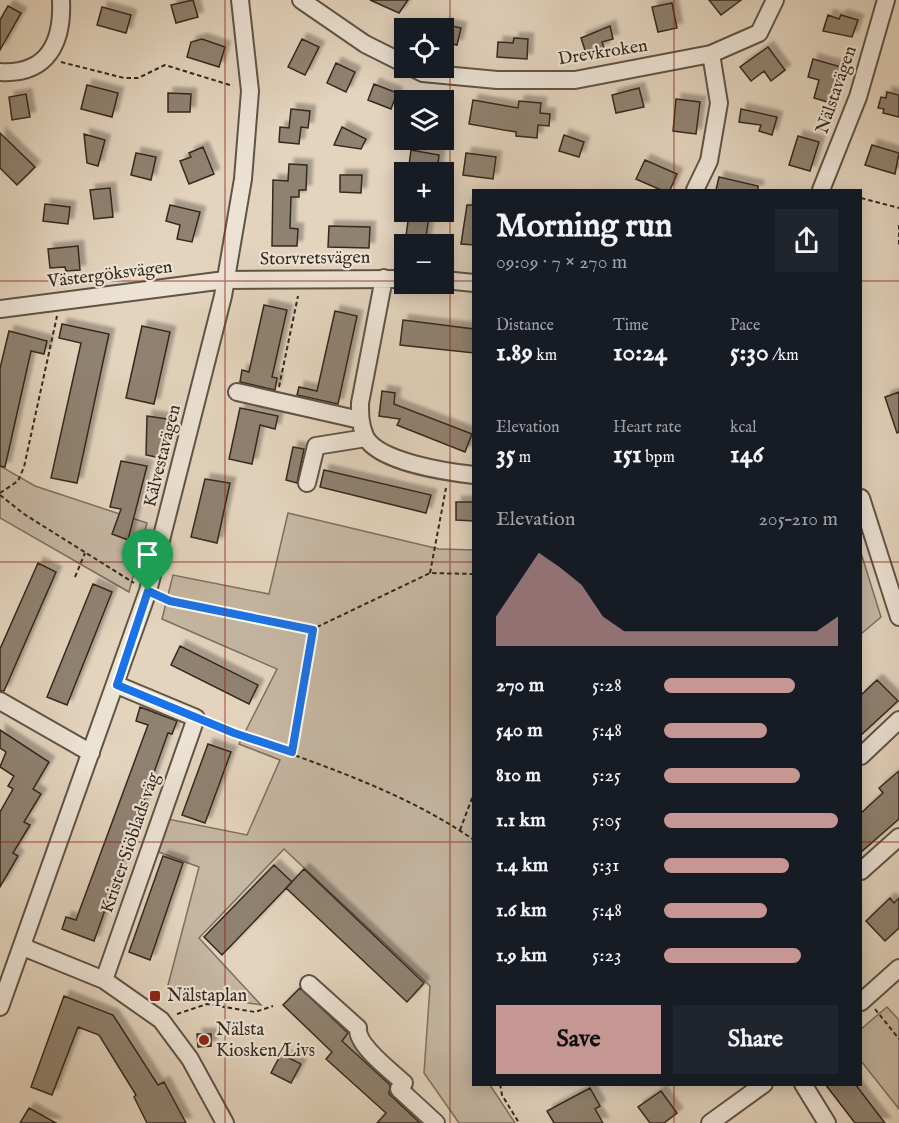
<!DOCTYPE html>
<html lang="en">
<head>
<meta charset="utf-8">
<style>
  body { margin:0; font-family:"IM FELL English",serif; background:#20242c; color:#f1f3f6; height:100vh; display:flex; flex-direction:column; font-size:22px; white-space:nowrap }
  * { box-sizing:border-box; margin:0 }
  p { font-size:20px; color:#9ea1a6 }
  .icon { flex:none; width:33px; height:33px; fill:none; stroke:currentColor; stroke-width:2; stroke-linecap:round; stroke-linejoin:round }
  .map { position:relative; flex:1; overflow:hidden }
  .details { position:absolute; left:472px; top:189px; width:390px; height:897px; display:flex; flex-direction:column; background:#171b24; border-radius:0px; box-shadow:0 3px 15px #0003 }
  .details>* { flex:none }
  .buttons { position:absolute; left:394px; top:18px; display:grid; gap:12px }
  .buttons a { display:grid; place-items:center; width:60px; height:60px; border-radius:0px; background:#171b24; box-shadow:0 3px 15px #0003; font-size:30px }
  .pin { position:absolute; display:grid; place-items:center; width:51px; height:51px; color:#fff; margin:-62px -26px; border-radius:50% 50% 50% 0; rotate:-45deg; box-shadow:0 0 6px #0007 }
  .pin .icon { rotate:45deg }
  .round { display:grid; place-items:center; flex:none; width:63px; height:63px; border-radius:0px; background:#20242c }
  .head { display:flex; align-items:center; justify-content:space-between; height:102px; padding:0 24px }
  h1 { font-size:33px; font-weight:800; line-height:45px }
  .figures { display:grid; grid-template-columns:repeat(3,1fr); gap:9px; height:102px; padding:6px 24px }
  .figures div { display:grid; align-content:center }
  .figures b { font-size:26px; font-weight:800 }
  .figures small { font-size:16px; font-weight:400 }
  .figures p { font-size:16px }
  .chart { height:168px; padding:12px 24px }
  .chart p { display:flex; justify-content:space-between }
  .chart svg { width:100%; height:108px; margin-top:6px; fill:#c59692; opacity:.7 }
  .cta { display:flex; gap:12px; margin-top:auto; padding:12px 24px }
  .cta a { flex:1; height:69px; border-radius:0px; background:#c59692; color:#111; font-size:24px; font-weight:800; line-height:69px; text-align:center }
  .cta a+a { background:#20242c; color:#f1f3f6 }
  ul { padding:0 24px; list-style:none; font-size:20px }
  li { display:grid; grid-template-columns:96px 72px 1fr; align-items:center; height:45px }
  li i { height:15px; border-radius:8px; background:#c59692 }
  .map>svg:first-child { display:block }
  .green { fill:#c6b7a3; stroke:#7d7060; stroke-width:1.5 }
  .building { fill:#908271; stroke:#34291e; stroke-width:1.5; filter:url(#shadow) }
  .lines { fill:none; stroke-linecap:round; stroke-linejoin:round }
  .minor-casing { stroke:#605446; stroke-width:20 }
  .path { stroke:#34291e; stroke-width:2; stroke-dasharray:4.5 3; stroke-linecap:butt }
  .minor { stroke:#ede3d5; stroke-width:16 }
  .route-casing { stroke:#fff; stroke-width:12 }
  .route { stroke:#1a73e8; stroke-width:8 }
  .grid { fill:none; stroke:#8f2418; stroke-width:1.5; stroke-opacity:0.55 }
  .poi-dot { fill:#8f2418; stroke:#ede3d5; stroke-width:2 }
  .labels { text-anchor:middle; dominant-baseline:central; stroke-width:4.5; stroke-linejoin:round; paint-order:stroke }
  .street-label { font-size:18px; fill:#34291e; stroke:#ede3d5 }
  .poi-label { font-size:18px; fill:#34291e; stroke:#ede3d5; text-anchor:start }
</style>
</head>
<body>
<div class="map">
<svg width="899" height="1123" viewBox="0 0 899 1123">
  <defs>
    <filter id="shadow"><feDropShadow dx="5.5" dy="-5.5" stdDeviation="1.5" flood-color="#0004"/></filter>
  </defs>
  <rect width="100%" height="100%" fill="#e4d4be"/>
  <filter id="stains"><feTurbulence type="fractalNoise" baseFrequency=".00333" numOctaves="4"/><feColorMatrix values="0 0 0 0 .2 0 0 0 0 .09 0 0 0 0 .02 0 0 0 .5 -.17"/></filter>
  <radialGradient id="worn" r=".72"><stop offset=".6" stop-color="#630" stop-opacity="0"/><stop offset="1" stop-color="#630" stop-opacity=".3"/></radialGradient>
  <!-- green -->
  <path class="green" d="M0,466L35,486L147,523L129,592L0,518Z
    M288,513L439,549L474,550V1084L490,1085L515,1123H459L424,1073L430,986L284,849L199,938L261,1005L167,989L199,867L156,851L168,819L247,835L280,760L239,744L277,669L162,619L173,575L269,594Z
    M861,553L881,617L861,634Z
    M887,1007L899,1020V1109L861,1061V1029Z"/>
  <!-- building -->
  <path class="building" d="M193,0L198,17L176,23L171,5Z
    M370,0H408L399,13Z
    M709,0H741L721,15Z
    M672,3L677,28L658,32L652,7Z
    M8,6L21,13L0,50V20Z
    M102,7L131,15L126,33L97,25Z
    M828,15L839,19L841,15L858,20L852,37L823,31Z
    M444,24L461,28L457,45L444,42Z
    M610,26L613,39L602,42L604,48L586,53L581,38Z
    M514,38L528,39L527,59L497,57L498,42L513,43Z
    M202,39L225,47L219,67L187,57L191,42Z
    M302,39L319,47L305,75L288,67Z
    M768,47L785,70L771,81L764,71L751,81L740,67Z
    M813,59L841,67L831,103L814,98L819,80L808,77Z
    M336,63L355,72L346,92L327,83Z
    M374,84L397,93L391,109L368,100Z
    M87,85L118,93L112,117L81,109Z
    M639,88L644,107L616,113L612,95Z
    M887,92L899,95V117L883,113L884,109L878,108L881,97L886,98Z
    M168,93L191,94L190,112H168Z
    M26,94L30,117L12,120L9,97Z
    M676,99L700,102L696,134L673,131Z
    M473,100L518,108L519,101L541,103L540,113L550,114L549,126L538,125L537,138L516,136V132L469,124Z
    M291,109L310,111L308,128L301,127L299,144L279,142L280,127L289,128Z
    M741,109L777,117L772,135L759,131L761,125L739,122Z
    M342,127L366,139L361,149L334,145Z
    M0,133L35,167L17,185L0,168Z
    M84,134L105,140L98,166L87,163Z
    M564,135L584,142L579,157L559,151Z
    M798,136L819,142L810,171L789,165Z
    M872,145L899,153L895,174L865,165Z
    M203,147L214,174L189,184L180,161L191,157L189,153Z
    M411,150L439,155L437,172H417L418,166L409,165Z
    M136,153L156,157L151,180L131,175Z
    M466,153L496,157L493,179L463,175Z
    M645,160L677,174L670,190H661L636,179Z
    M289,164L307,165L306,190H299V197H291L290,228L298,229L297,246H272L273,180L288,181Z
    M340,175H362L361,193L340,192Z
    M719,177L758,186V190H716Z
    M110,188L113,217L94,219L90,190Z
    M45,204L70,207L68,224L43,221Z
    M170,205L200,212L192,242L177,239L180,225L166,221Z
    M467,205H474V245L461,244Z
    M409,213L429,216L425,244H405Z
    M329,226L370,227L369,248L328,247Z
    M78,246L80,270L66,271L65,267L50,268L48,249Z
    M264,305L287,310L272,377L277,378L275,390L240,382L242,370L249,372Z
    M335,311L357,316L338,404L297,395L299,387L317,391Z
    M403,320L474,329V353L400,345Z
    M62,324L109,334L77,483L51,478L81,343L59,338Z
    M142,326L170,332L154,404L126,398Z
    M9,331L47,341L44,354L31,351L5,467L0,466V368Z
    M382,391L395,393L394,404L472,434L465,452L397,425L400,419L379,416Z
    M899,392V432L897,433L885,397Z
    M240,408L278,416L275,429L260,425L252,464L229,459Z
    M147,416L167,419L161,458L146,455Z
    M293,447L304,449L297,483L286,480Z
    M121,461L147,466L128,540L112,534L121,509L110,507Z
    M324,470L431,495L426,513L320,487Z
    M205,479L230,483L217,543L191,537Z
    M456,502H474V521L456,520Z
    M38,563L56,572L4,691H0V649Z
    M93,584L112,592L67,705L47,697Z
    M180,646L258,685L249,704L171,665Z
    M877,680L898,701L861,735V695Z
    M140,707L177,721L172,734L168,733L94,941L62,929L66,917L76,920L148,725L136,721Z
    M0,730L49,762L33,789L41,794L24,822L30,825L13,853L18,856L0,887V812L13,789L8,786L14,776L0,767L6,752L0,748Z
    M208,744L231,752L205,823L182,815Z
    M899,771V819L861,852V813L883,793L879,788Z
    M163,856L183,863L150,960L129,952Z
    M274,865L292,882L222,955L204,937Z
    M304,869L424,983L407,1002L286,888Z
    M890,898L894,903L899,898V928L885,941L866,921Z
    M300,988L348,1033L342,1041L390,1085L389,1094L420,1123H377L386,1113L326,1059L332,1052L283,1005Z
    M64,996L113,1015L158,1085L164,1082L186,1123H147L134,1097L136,1095L99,1035L78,1027L52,1095L31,1087Z
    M197,1034H211V1046L198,1047Z
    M281,1054L301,1064L291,1083L271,1073Z
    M825,1084H855L885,1123H855Z
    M590,1088L600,1106L595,1109L603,1123H554L547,1111Z
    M661,1091L677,1113L664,1123H650L638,1107Z
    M29,1108L56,1123H20Z"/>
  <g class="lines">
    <defs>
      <path id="minor" d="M301,0L365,44L405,64
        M413,68L423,73L497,80H575L711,54L759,33L775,0
        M0,72C48,75 63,42 61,0
        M695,190L709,161L719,103L711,54
        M821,190L858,97L886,0
        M384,278L360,403C360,414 360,425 365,436C377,462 448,472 474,475
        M444,280L474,283
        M0,309L225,280L405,279
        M237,392L360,420
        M307,483L316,446L366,438
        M861,498L899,617
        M0,701L91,753
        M861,756L899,720
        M861,871L899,837
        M23,947L104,980L161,1020L190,1059L225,1123
        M104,980L196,718L117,685
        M309,984L358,1028C356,1045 391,1071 404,1083
        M861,1002L899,968
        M0,1007L148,591L223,296L243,179L250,91L240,0
        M803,1084L827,1123
        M399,1089L436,1123
        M710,1123L764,1084"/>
    </defs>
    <!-- minor casing -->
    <use href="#minor" class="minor-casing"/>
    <!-- path -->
    <path class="path" d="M61,62L124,78H138L165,65L233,86
      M861,198L899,208
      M899,225V245
      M279,387L298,296
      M0,493L18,481L24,467L57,316
      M0,495L24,514L134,583
      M430,573L446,488
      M75,577L85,553
      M163,598L313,629L430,573L474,574
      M211,724C301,760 393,784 474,840
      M292,752L313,631
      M460,830L474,793
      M875,1009L899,1039
      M177,1014L207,1004L255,1012L273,1006
      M500,1084L502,1095L519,1123"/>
    <!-- minor -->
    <use href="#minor" class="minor"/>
  </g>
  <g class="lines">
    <defs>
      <path id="route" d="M148,591L170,601L313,630L292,752L234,733L117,685Z"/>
    </defs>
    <!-- route casing -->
    <use href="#route" class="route-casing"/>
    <!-- route -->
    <use href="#route" class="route"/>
  </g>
  <!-- grid -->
  <path class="grid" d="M225,0V1123M450,0V1123M674,0V190M0,281H405M444,281H474M861,281H899M0,562H474M861,562H899M0,842H474M861,842H899M674,1084V1123"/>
  <!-- markers -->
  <g class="poi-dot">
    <rect x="149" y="990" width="12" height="12" rx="3"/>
    <circle cx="204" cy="1040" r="6"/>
  </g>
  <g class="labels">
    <!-- street labels -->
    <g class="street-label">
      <text transform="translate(603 53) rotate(-9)">Drevkroken</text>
      <text transform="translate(837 90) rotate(-71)">Nälstavägen</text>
      <text transform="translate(315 259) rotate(-1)">Storvretsvägen</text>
      <text transform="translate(110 275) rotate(-7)">Västergöksvägen</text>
      <text transform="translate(163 456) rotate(-76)">Kälvestavägen</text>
      <text transform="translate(131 843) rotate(-71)">Krister Siöblads väg</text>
    </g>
    <!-- poi labels -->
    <g class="poi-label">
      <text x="167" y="996">Nälstaplan</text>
      <text x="216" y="1030">Nälsta<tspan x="216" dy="21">Kiosken/Livs</tspan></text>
    </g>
  </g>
  <rect width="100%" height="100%" filter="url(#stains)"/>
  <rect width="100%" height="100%" fill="url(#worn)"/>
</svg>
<div class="buttons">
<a><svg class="icon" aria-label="locate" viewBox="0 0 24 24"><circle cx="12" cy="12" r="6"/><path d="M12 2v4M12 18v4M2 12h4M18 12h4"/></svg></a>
<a><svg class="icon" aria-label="layers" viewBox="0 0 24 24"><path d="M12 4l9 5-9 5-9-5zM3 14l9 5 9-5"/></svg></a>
<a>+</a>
<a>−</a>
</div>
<div class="pin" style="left:148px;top:591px;background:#1e9e55"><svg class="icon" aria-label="arrive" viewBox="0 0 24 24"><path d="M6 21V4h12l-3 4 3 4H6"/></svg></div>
<section class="details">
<div class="head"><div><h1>Morning run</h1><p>09:09 · 7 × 270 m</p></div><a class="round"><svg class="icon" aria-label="share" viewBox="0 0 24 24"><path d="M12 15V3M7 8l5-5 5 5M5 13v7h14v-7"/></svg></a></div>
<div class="figures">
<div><p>Distance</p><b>1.89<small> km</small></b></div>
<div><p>Time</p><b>10:24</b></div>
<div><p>Pace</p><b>5:30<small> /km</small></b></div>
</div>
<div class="figures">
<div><p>Elevation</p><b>35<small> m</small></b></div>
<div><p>Heart rate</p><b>151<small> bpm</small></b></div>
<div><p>kcal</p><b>146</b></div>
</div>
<div class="chart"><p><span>Elevation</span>205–210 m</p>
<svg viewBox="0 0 160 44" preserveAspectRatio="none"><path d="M0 44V32L10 19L20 6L30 12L40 19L50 32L60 38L70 38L80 38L90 38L100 38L110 38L120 38L130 38L140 38L150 38L160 32V44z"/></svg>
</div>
<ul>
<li><b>270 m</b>5:28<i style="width:75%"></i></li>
<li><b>540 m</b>5:48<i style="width:59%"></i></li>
<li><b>810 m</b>5:25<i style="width:78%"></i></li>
<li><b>1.1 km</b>5:05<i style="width:100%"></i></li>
<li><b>1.4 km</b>5:31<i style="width:72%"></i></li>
<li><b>1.6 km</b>5:48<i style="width:59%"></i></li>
<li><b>1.9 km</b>5:23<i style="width:79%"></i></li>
</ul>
<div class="cta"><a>Save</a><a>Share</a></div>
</section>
</div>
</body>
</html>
